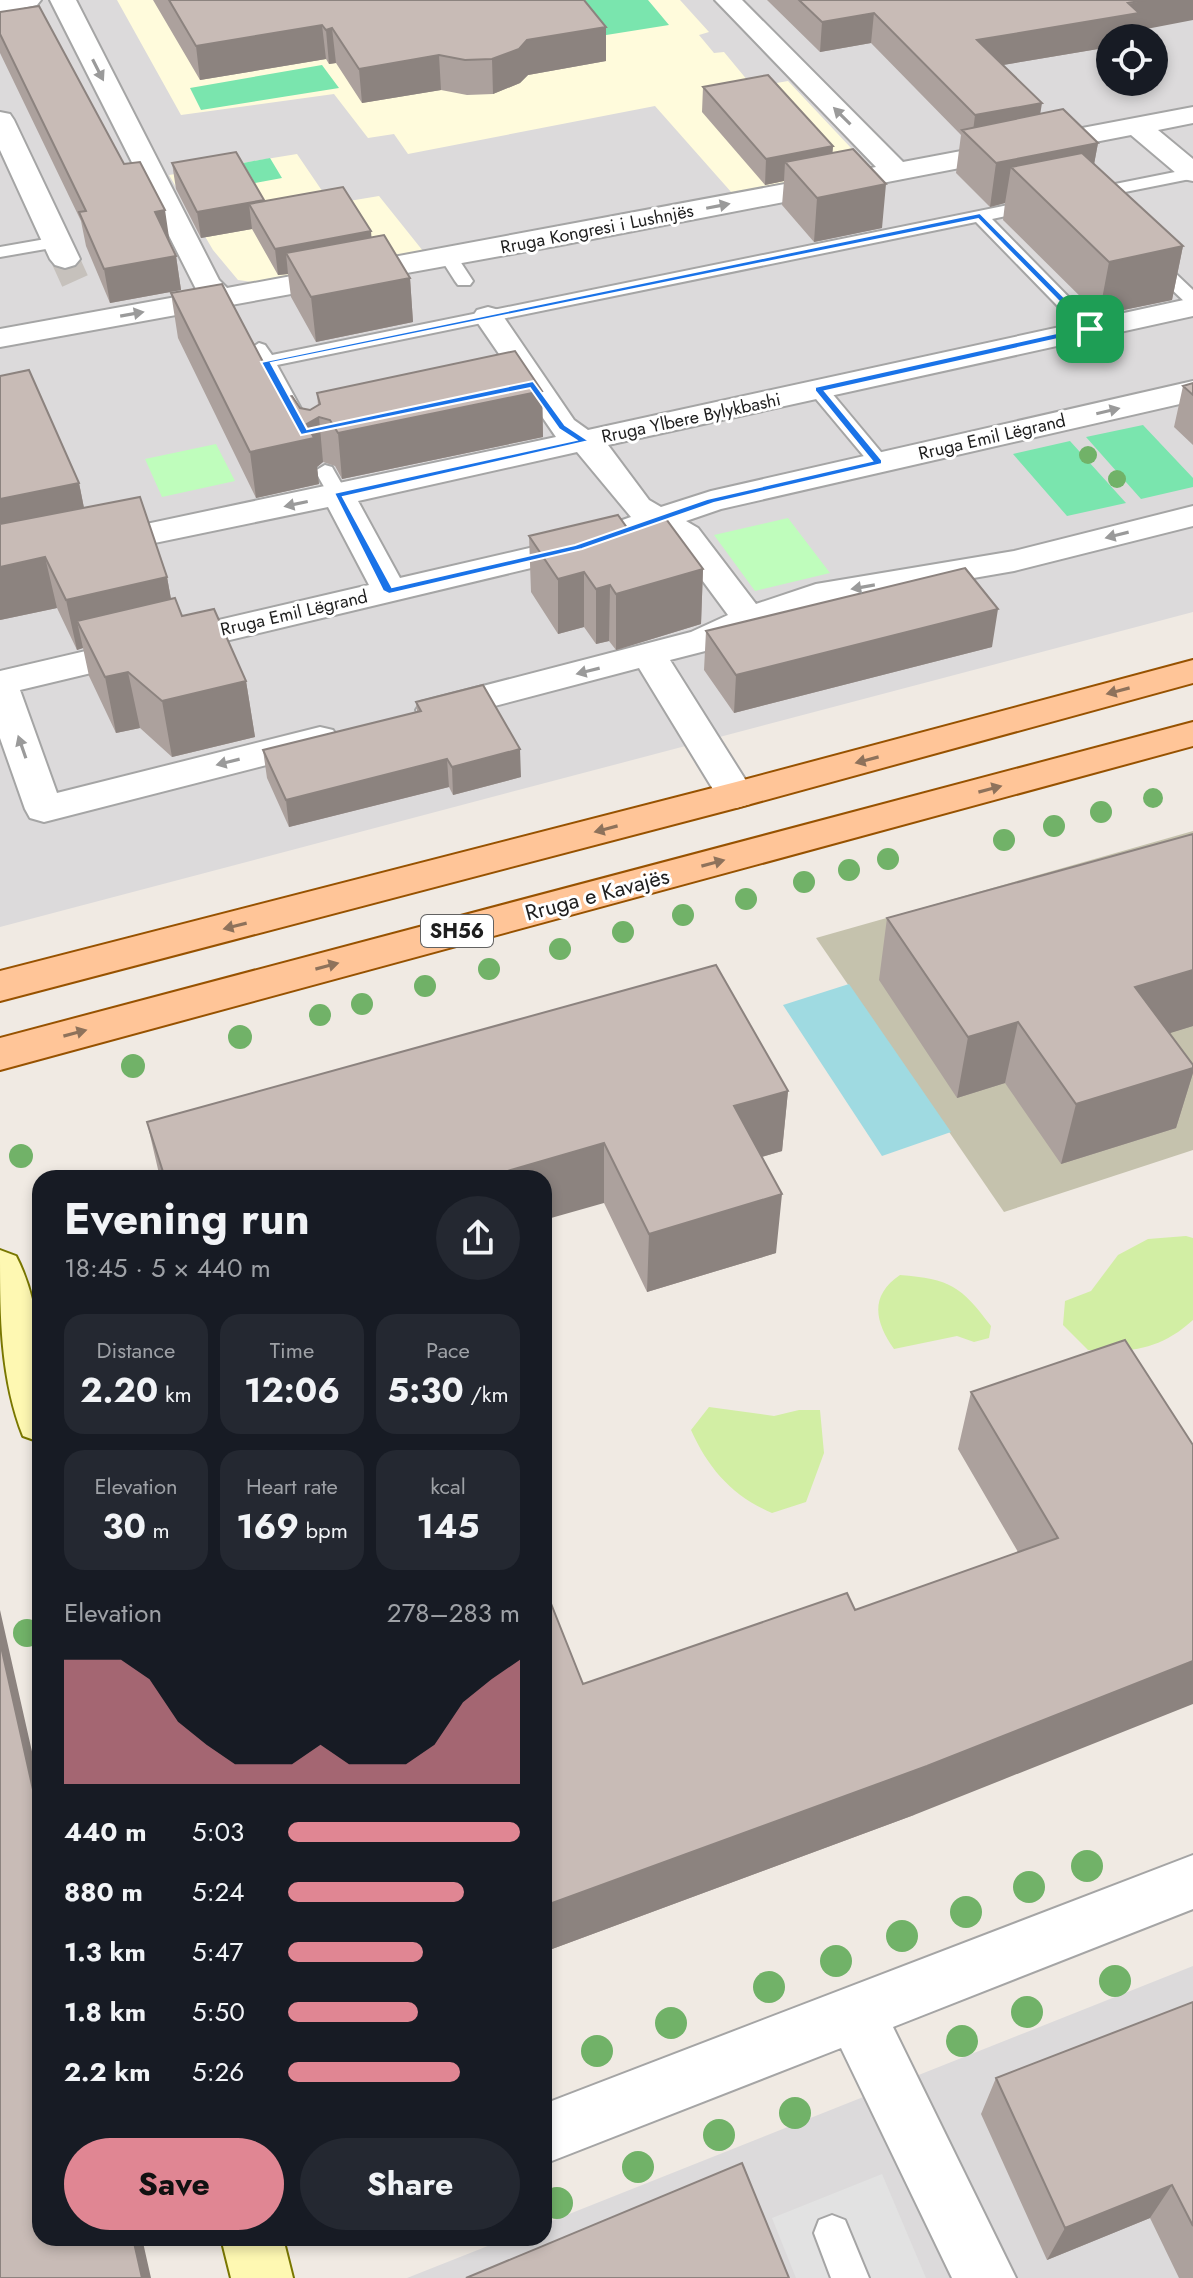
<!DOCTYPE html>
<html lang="en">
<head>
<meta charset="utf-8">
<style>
  body { margin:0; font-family:Jost,sans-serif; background:#242831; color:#f1f3f6; height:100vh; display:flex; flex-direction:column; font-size:30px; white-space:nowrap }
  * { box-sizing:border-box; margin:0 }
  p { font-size:26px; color:#9ea1a6 }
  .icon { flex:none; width:44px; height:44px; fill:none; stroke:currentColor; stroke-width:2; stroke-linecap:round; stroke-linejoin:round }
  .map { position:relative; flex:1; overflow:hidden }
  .side { position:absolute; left:32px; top:1170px; width:520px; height:1076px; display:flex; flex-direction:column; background:#171b24; border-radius:24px; box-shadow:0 4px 12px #0003 }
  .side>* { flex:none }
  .controls { position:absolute; left:1096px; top:24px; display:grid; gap:16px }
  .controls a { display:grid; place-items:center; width:72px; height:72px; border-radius:50%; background:#171b24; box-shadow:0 4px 12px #0003; font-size:40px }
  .pin { position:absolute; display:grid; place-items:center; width:68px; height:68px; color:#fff; margin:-34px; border-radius:16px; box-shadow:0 4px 12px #0006 }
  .round { display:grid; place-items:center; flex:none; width:84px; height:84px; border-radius:42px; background:#242831 }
  .overview { display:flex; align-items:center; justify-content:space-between; height:136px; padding:0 32px }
  h1 { font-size:44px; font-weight:700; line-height:60px }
  .stats { display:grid; grid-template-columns:repeat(3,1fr); gap:12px; height:136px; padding:8px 32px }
  .stats div { display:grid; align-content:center; border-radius:20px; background:#242831; text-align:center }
  .stats b { font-size:34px; font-weight:700 }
  .stats small { font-size:22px; font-weight:400 }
  .stats p { font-size:22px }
  .chart { height:224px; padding:16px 32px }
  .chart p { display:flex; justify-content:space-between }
  .chart svg { width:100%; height:144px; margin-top:8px; fill:#e08693; opacity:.7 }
  .cta { display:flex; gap:16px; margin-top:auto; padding:16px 32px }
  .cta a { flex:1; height:92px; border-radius:48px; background:#e08693; color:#111; font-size:32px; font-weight:700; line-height:92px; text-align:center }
  .cta a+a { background:#242831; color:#f1f3f6 }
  ul { padding:0 32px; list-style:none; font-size:26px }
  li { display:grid; grid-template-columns:128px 96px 1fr; align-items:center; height:60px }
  li i { height:20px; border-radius:10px; background:#e08693 }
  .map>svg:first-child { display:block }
  .residential { fill:#dcdadb; fill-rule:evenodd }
  .education { fill:#fffbdc }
  .construction { fill:#c5c2ad }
  .grass { fill:#d2eea4 }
  .park { fill:#bffdbc }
  .pitch { fill:#7ae5ae }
  .parking { fill:#e2e2e2 }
  .water { fill:#9fdae1 }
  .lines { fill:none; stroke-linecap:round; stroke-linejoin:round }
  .minor-tunnel { stroke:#c6c1bc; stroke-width:28; stroke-dasharray:28 14; stroke-linecap:butt }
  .service-casing { stroke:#a5a5a5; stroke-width:4 }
  .minor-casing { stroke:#a5a5a5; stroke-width:4 }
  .secondary-casing { stroke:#797700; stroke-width:4 }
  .primary-casing { stroke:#975200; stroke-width:4 }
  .service { fill:#fff; fill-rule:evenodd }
  .minor { fill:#fff; fill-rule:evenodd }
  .secondary { fill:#fef8b2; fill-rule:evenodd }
  .primary { fill:#ffc598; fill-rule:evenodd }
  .tree { fill:#71b268 }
  .wall { fill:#aca19d }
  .shaded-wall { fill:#8c837f }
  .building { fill:#c8bbb6; stroke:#8c837f; stroke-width:2 }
  .oneway { fill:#9a9a9a }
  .oneway2 { fill:#8e725b }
  .route { fill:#1a73e8; stroke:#fff; stroke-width:2; fill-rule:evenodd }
  .labels { text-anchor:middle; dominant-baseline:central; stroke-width:6; stroke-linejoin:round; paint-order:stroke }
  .far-street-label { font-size:18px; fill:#1e1e1e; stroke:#fff }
  .shield { fill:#fff; stroke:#626262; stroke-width:2 }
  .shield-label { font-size:20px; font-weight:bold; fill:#1e1e1e }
  .street-label { font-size:22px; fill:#1e1e1e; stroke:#fff }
</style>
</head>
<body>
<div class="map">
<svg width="1193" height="2278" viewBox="0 0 1193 2278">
  <rect width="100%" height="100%" fill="#f0eae3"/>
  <!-- residential -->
  <path class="residential" d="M0,0H1193V612L0,927ZM1110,38H1154V82H1110Z
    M1193,1966V2278H407L508,2238H544V2224Z"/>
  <!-- education -->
  <path class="education" d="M117,0H680L709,32L699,35L714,53L724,52L753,87L788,81L868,166L732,193L655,106L408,154L394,134L368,138L334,94L181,115Z
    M297,154L331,204L379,196L423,251L259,283L238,280L213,250L169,175Z"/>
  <!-- construction -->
  <path class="construction" d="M1193,831V1150L1004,1212L816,938Z"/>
  <!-- grass -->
  <path class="grass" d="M1186,1236L1193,1238V1320C1160,1350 1130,1353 1088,1350L1063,1325L1065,1301L1091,1291L1118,1255L1148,1239Z
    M900,1275C950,1279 961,1286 991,1326L989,1338L974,1342L957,1336L894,1349C875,1322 869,1296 900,1275Z
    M709,1407L774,1416L799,1410H820L824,1453L806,1502L772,1513C732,1496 708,1468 691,1430Z"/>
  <!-- park -->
  <path class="park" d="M216,444L235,481L162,497L145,459Z
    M788,518L830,573L755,591L714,535Z"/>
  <!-- pitch -->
  <path class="pitch" d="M571,0H648L669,25L600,36Z
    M322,65L339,88L201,110L190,88Z
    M270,158L282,178L255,183L243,163Z
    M1143,425L1193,478V487L1141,499L1086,437Z
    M1070,441L1126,503L1067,516L1013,454Z"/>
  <!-- parking -->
  <path class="parking" d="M882,2174L926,2278H796L772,2218Z"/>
  <!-- water -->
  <path class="water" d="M849,984L951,1132L882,1156L783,1005Z"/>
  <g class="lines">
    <!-- minor-tunnel -->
    <path class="minor-tunnel" d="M65,259L75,281"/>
    <defs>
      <path id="service" d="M1190,169L1193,170V178L1190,179L1085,200L1077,195L1085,190Z
        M1038,199L1044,200L1046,204L1044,208L992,219L1096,325L1099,329L1096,333H1084L976,222L277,365L311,427L301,433L291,427L250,349L259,343L265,345L272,355Z
        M57,237L63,238L66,242L63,246L0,257V247Z
        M448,251L454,252L473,281L470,285H458L455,281L439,256Z
        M1149,253L1155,254L1193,290V305L1187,304L1143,262L1140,258Z
        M818,383L825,385L886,458L889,462L886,466H872L811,393L809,389Z
        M325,465L332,467L348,495L345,499H331L315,471Z
        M832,2215L845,2220L869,2278H831L814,2233L819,2220Z"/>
      <path id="minor" d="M0,0H41L37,5L0,13Z
        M50,0H76L219,280L227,288L876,167L715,0H742L903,162L1193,107V123L1158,130L1193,159V181L1183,179L1131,135L561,245L0,347V329L198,293Z
        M0,112L10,114L14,120L80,259L75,265L65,268L55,265L50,259L0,150Z
        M1193,298V316L608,445L649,500L661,507L711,491L1193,381V401L721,509L686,521L698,528L756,604L816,584L1014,551L1193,506V526L1014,571L823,604L762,627L717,648L670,660L755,795L750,804L736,808L722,804L639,668L434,722L421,718L416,710L421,702L691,632L728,615L674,542L655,532L590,554L20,690L57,793L320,727L333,730L339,739L333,748L44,822L30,818L25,809L0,738V671L369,585L328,507L0,575V555L556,437L473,316L477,310L488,307L499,310L574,420L588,430ZM577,452L631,517L568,539L400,578L358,501Z
        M1193,1855V1909L893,2027L1016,2278H952L841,2048L544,2164V2104Z"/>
      <path id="secondary" d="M0,1250L16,1256C46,1314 40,1379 40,1442L23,1436C0,1378 0,1313 0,1250Z
        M221,2238H283L293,2278H231Z"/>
      <path id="primary" d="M1193,660V683L736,808L0,1001V971L736,782Z
        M1193,722V746L0,1070V1038Z"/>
    </defs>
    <!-- service casing -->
    <use href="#service" class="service-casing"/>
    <!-- minor casing -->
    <use href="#minor" class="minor-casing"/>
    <!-- secondary casing -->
    <use href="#secondary" class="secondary-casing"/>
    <!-- primary casing -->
    <use href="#primary" class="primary-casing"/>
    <!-- service -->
    <use href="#service" class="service"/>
    <!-- minor -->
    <use href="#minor" class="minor"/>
    <!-- secondary -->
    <use href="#secondary" class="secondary"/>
    <!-- primary -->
    <use href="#primary" class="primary"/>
  </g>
  <!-- trees -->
  <g class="tree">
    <circle cx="1088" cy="455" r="9"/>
    <circle cx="1117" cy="479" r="9"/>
    <circle cx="1153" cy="798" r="10"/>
    <circle cx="1101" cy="812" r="11"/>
    <circle cx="1054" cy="826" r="11"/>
    <circle cx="1004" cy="840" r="11"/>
    <circle cx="888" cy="859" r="11"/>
    <circle cx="849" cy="870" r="11"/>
    <circle cx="804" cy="882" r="11"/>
    <circle cx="746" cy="899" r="11"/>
    <circle cx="683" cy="915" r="11"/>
    <circle cx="623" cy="932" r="11"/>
    <circle cx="560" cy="949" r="11"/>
    <circle cx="489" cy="969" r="11"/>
    <circle cx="425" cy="986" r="11"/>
    <circle cx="362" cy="1004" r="11"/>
    <circle cx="320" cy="1015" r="11"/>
    <circle cx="240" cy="1037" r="12"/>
    <circle cx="133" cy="1066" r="12"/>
    <circle cx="21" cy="1156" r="12"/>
    <circle cx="27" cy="1633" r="14"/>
    <circle cx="1087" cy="1866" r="16"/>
    <circle cx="1029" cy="1887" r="16"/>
    <circle cx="966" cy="1912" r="16"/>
    <circle cx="902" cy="1936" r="16"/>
    <circle cx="836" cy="1961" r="16"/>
    <circle cx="1115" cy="1981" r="16"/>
    <circle cx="769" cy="1987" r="16"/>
    <circle cx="1027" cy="2012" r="16"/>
    <circle cx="671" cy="2023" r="16"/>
    <circle cx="962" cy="2041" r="16"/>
    <circle cx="597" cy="2051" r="16"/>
    <circle cx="795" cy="2113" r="16"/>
    <circle cx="719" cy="2135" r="16"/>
    <circle cx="638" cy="2167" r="16"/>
    <circle cx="557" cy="2203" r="16"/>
  </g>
  <!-- wall -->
  <path class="wall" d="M153,0H584L606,61L528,75L520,83L493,94L467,95L441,90L362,103L336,63L329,64L326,59L200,80Z
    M767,0H1193L1136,31L1110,38V47L1003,65L1040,114L1098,143L1094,164L1183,246L1172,300L1099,315L1003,220L1005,203L990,207L956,173L961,135L871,43L820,52Z
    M0,12L124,164L170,243L176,256L181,290L110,303L86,246L81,221L0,53Z
    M703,87L833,146L832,153L882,228L814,242L782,205L784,181L765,185L702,112Z
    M172,163L265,201L372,237L410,278L413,322L316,342L291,297L288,274L278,275L252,229L201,238L176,189Z
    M171,293L282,398L300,408L310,410L318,405L317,393L542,391L543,437L342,479L335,466L323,462L317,467L319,484L256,498L178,338Z
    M1193,383V445L1174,427L1183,386Z
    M79,483L84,508L167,577L171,599L182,616L246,681L255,737L172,757L140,728L116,733L89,676L83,648L77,650L57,608L0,620Z
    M628,529L703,569L701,624L616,650L609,641L596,644L584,627L558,634L531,592L529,536Z
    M706,631L992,647L734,713L704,670Z
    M416,702L521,777L453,795L449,787L289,827L267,778L263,750L417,713Z
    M1193,834V1026L1169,1033L1193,1065V1073L1176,1128L1061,1164L1005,1083L957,1098L879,980L887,918Z
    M788,1091L782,1151L762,1157L776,1253L647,1292L604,1203L544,1178H160L147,1122Z
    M971,1392L1193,1445L914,1815L544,1952V1586L583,1684L855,1610L1018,1552L958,1449Z
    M1193,2002V2278H1179L1150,2218L1047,2260L981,2114L996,2078Z"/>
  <!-- shaded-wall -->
  <path class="shaded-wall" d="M1146,0H1193V20L1136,31L1135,38H1110V47L973,70L977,40Z
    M874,13L871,43L820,52L822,22Z
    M322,25L326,59L200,80L196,46Z
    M606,27V61L528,75L520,83L493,94L492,59L527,40Z
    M332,28L336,63L329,64L326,30Z
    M439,55L441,90L362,103L359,69Z
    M1042,103L1037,134L972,140L975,115Z
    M1098,143L1090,186L1011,167L1005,203L990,207L996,163Z
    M833,146L831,172L785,162L784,181L765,185L766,159Z
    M886,184L882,228L814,242L817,198Z
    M264,200L249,204L252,229L201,238L197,212Z
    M165,210L170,244L155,212Z
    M371,231L373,258L286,253L288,274L278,275L275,249Z
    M1183,246L1172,300L1099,315L1109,262Z
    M176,256L181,290L110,303L104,269Z
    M410,278L413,322L316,342L311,297Z
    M542,391L543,437L342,479L338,433Z
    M319,417L323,462L317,467L319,484L256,498L250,452L307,424Z
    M79,483L89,533L0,552V499Z
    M45,557L57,608L0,620V567Z
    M703,569L701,624L616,650V594Z
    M584,572V627L558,634V579Z
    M167,577L176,627L77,621L83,648L77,650L66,600Z
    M610,585L609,641L596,644V589Z
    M998,609L992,647L734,713L736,675Z
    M128,672L140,728L116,733L105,677Z
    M246,681L255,737L172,757L162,701Z
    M520,749L521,777L453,795L452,767Z
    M447,759L449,787L289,827L286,800Z
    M1193,970V1026L1119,1049L1135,987Z
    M1018,1022L1005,1083L957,1098L968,1037Z
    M1193,1068V1073L1176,1128L1061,1164L1076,1104Z
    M788,1091L782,1151L729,1166L734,1106Z
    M604,1143V1203L544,1220V1178H483Z
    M782,1194L776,1253L647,1292L649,1234Z
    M0,1610L40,1787V1821L0,1642Z
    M1193,1661V1704L914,1815L544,1952V1906Z
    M1172,2185L1150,2218L1047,2260L1065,2228Z
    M133,2238H142L151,2278H142Z"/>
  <!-- building -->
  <path class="building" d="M169,0H584L606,27L527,40L519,49L492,59L465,60L439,55L359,69L332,28L326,30L322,25L196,46Z
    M799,0H1146L1128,3L1139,13L977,40L1042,103L975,115L874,13L822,22Z
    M39,6L124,164L140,162L165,210L155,212L176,256L104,269L79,212L86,211L0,34V12Z
    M768,75L833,146L766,159L703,87Z
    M1063,109L1098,143L996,163L962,130Z
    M853,149L886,184L817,198L785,162Z
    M236,152L264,200L197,212L172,163Z
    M1082,153L1183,246L1109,262L1011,167Z
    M343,187L371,231L275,249L249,204Z
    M384,235L410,278L311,297L286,253Z
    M222,284L282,398L292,396L300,408L310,410L320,404L317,393L515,351L542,391L338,433L330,420L319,417L307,424L314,438L250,452L171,293Z
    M29,370L79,483L0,499V376Z
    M1193,383V395L1183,386Z
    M140,497L167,577L66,600L45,557L0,567V524Z
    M618,515L628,529L666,519L703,569L616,594L610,585L596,589L584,572L558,579L529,536Z
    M965,568L998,609L736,675L706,631Z
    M175,598L182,616L214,609L246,681L162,701L128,672L105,677L77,621Z
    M483,685L520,749L452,767L447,759L286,800L263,750L421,711L416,702Z
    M1193,834V970L1135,987L1193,1065V1068L1076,1104L1018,1022L968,1037L887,918Z
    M716,965L788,1091L734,1106L782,1194L649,1234L604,1143L483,1178H165L147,1122Z
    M1125,1340L1193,1445V1661L927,1766L544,1906V1586L583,1684L847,1593L855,1610L1058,1538L971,1392Z
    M0,1642L40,1821V2238H133L142,2278H0Z
    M1193,2002V2226L1172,2185L1065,2228L996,2078Z
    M742,2163L789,2278H466Z"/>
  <!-- one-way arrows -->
  <defs><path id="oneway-solid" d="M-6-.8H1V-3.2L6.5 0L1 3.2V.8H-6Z" transform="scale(2)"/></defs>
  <g class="oneway">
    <use href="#oneway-solid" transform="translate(98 70) rotate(63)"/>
    <use href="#oneway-solid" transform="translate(842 116) rotate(-135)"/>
    <use href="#oneway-solid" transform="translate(718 206) rotate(-11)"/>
    <use href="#oneway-solid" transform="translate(132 314) rotate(-10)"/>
    <use href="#oneway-solid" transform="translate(1108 411) rotate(-13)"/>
    <use href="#oneway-solid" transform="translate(296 504) rotate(168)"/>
    <use href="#oneway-solid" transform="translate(1117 535) rotate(166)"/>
    <use href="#oneway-solid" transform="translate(863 587) rotate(170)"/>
    <use href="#oneway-solid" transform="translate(588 671) rotate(166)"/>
    <use href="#oneway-solid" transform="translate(22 747) rotate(-109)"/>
    <use href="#oneway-solid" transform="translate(228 762) rotate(166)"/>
  </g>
  <g class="oneway2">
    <use href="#oneway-solid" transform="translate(1118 691) rotate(165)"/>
    <use href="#oneway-solid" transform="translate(867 760) rotate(165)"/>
    <use href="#oneway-solid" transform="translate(990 789) rotate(-15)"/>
    <use href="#oneway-solid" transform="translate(606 829) rotate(165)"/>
    <use href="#oneway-solid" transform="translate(713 863) rotate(-15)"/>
    <use href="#oneway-solid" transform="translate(235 926) rotate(166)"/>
    <use href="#oneway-solid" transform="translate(327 966) rotate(-15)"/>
    <use href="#oneway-solid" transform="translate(75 1033) rotate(-15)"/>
  </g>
  <!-- route -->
  <path class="route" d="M980,213L1094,327V331L825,391L882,460V464L714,503L582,549L389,594L383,591L334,493L576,440L559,429L530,388L301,435L261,362ZM978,219L1084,327L815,387V391L872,461L707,499L575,545L392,587L343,497L589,441L565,425L533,381L307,429L271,363Z"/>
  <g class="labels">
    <!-- far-street labels -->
    <g class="far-street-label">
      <text transform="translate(597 229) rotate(-11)">Rruga Kongresi i Lushnjës</text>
      <text transform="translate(691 418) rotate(-12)">Rruga Ylbere Bylykbashi</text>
      <text transform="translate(992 437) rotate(-13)">Rruga Emil Lëgrand</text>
      <text transform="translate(294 613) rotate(-13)">Rruga Emil Lëgrand</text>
    </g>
    <!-- shield labels -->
    <rect class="shield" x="421" y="915" width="72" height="32" rx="6"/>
    <g class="shield-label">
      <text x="457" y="931">SH56</text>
    </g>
    <!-- street labels -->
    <g class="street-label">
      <text transform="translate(597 894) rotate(-15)">Rruga e Kavajës</text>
    </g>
  </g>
</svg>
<div class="controls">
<a><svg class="icon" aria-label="locate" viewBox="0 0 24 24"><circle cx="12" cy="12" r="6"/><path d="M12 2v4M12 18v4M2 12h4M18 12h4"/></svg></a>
</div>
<div class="pin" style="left:1090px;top:329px;background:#1e9e55"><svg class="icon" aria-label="arrive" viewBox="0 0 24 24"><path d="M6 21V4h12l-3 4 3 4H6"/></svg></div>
<section class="side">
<div class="overview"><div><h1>Evening run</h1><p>18:45 · 5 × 440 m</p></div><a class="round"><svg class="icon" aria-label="share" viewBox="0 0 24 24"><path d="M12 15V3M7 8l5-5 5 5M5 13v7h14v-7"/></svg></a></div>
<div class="stats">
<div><p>Distance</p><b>2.20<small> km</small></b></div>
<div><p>Time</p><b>12:06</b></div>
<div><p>Pace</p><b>5:30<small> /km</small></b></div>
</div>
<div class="stats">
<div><p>Elevation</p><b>30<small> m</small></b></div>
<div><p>Heart rate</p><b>169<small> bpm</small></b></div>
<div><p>kcal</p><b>145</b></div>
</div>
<div class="chart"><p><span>Elevation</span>278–283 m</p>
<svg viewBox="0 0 160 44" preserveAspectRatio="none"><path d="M0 44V6L10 6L20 6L30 12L40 25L50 32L60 38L70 38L80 38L90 32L100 38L110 38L120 38L130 32L140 19L150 12L160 6V44z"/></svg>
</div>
<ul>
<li><b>440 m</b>5:03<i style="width:100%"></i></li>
<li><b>880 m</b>5:24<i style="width:76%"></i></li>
<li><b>1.3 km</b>5:47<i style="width:58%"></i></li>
<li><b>1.8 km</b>5:50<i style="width:56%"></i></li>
<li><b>2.2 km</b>5:26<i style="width:74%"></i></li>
</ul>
<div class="cta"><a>Save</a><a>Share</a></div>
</section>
</div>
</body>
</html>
